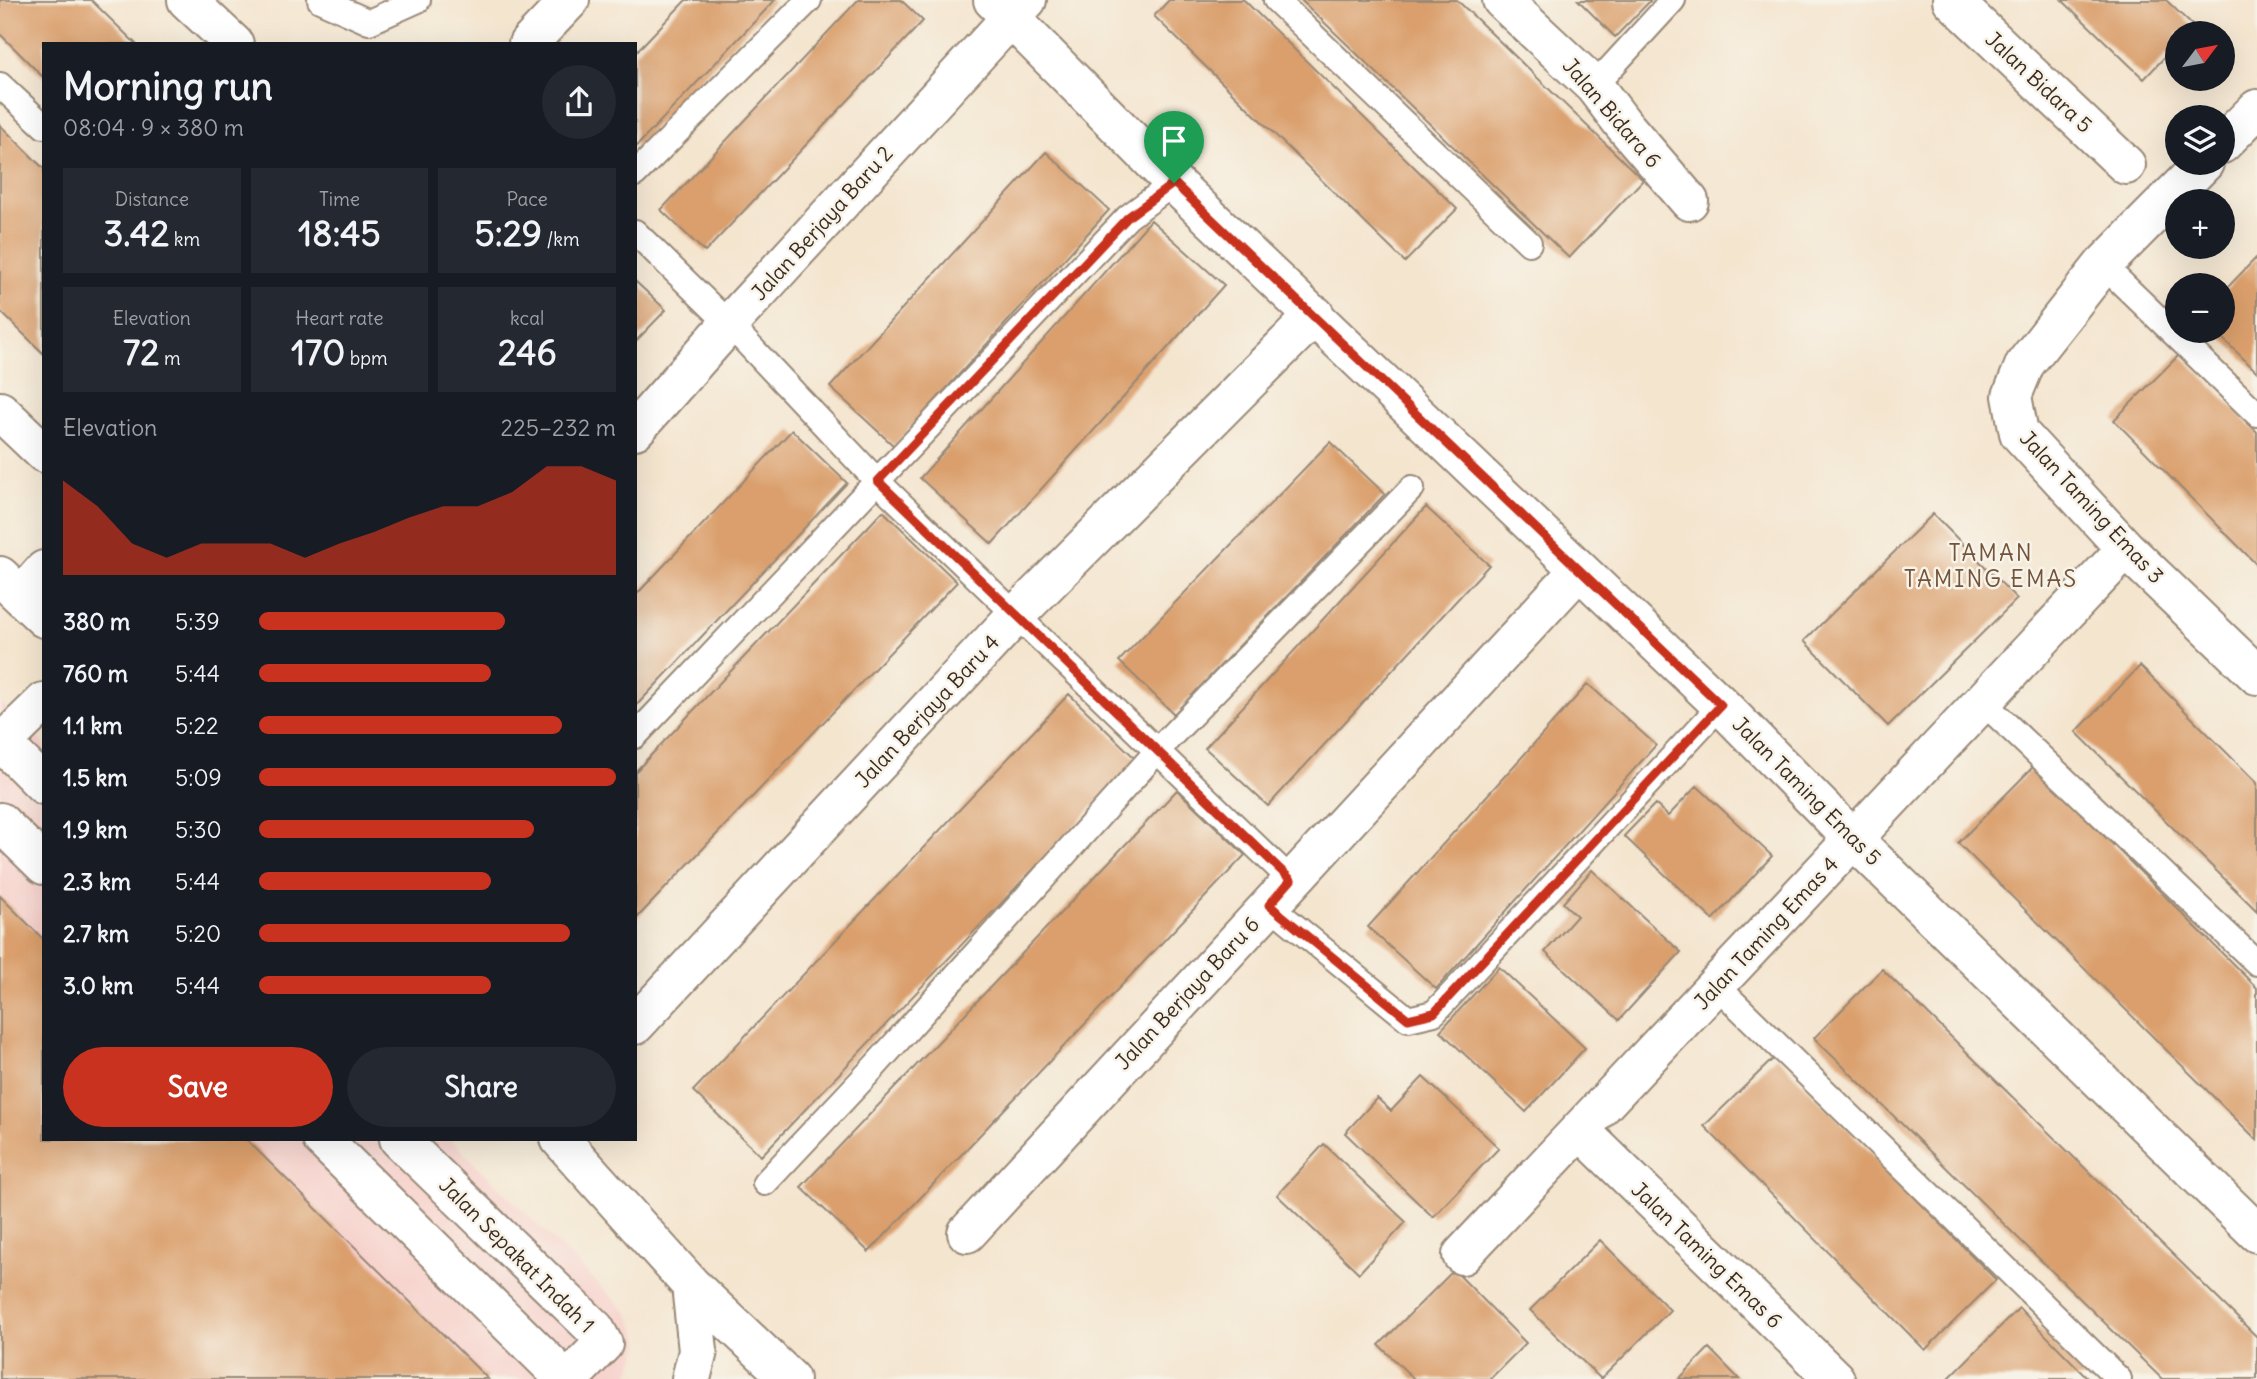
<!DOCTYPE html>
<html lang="en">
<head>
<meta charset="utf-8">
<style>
  body { margin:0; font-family:Delius,sans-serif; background:#242831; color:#f1f3f6; height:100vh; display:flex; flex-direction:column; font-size:26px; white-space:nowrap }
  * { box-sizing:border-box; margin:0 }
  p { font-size:23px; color:#9ea1a6 }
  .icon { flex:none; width:38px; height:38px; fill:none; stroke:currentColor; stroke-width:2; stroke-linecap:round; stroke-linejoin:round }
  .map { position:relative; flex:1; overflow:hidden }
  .side { position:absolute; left:42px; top:42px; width:595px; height:1099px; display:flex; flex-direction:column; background:#171b24; border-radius:0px; box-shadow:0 7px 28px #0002 }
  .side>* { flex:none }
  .needle { width:46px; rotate:58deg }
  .tools { position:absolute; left:2165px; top:21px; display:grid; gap:14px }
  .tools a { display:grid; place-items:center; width:70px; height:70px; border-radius:50%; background:#171b24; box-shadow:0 7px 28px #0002; font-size:35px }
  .pin { position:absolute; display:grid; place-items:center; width:60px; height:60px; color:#fff; margin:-72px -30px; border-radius:50% 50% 50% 0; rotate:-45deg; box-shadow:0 0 7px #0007 }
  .pin .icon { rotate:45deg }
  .round { display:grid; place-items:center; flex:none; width:74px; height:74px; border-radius:37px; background:#242831 }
  .headline { display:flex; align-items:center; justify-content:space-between; height:119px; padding:0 21px }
  h1 { font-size:38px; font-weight:700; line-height:52px }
  .figures { display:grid; grid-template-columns:repeat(3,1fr); gap:10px; height:119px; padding:7px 21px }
  .figures div { display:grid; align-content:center; border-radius:0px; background:#242831; text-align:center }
  .figures b { font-size:35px; font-weight:700 }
  .figures small { font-size:19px; font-weight:400 }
  .figures p { font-size:19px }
  .chart { height:196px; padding:14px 21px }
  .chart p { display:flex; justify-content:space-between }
  .chart svg { width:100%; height:126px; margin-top:7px; fill:#c8321e; opacity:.7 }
  .primary-button { display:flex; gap:14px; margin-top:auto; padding:14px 21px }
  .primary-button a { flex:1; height:80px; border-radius:42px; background:#c8321e; color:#fff; font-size:28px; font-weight:700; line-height:80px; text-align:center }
  .primary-button a+a { background:#242831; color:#f1f3f6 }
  ul { padding:0 21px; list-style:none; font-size:23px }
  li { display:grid; grid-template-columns:112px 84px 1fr; align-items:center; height:52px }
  li i { height:18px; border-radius:9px; background:#c8321e }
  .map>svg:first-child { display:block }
  .built { fill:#f7d0cb }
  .building { fill:#da9f6c }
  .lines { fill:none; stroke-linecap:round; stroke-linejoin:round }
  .lane-casing { stroke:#988876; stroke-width:28 }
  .street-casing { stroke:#988876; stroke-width:42 }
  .lane { stroke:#fff; stroke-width:24 }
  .street { stroke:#fff; stroke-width:38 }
  .route-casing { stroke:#fff; stroke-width:14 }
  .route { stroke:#c8321e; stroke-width:9 }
  .labels { text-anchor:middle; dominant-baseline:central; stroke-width:5; stroke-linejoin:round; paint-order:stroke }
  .street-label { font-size:21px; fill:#3b2a1e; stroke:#f7f3e8 }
  .neighbourhood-label { font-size:23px; letter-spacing:2px; fill:#735339; stroke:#f7f3e8 }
</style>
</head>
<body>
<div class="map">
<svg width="2257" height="1379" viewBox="0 0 2257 1379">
  <rect width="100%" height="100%" fill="#f7f3e8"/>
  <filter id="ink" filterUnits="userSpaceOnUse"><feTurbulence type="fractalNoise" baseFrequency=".0143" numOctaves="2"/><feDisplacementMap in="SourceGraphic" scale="14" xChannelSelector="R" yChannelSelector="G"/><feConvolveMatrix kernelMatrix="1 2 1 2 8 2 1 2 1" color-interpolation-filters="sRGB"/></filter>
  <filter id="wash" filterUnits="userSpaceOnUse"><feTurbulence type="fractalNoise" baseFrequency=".00686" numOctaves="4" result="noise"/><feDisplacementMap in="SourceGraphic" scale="28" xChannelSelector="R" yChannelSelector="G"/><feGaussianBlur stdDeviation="1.57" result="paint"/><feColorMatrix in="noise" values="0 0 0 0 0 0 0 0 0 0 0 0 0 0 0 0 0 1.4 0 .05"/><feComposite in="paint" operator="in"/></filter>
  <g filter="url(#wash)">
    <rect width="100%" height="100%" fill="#f4e5cf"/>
    <!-- built -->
    <path class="built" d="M0,702L44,744V1139H450L628,1313L641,1341L631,1371L624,1379H0Z"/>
    <g id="blocks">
      <!-- building -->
      <path class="building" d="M0,0H91L136,44H44V78L0,34Z
        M686,0H775L635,148V53Z
        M858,0H901L923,21L705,252L661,210Z
        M1169,0H1244L1457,209L1405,262L1154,16Z
        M1301,0H1457L1643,180L1569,258Z
        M1578,0H1651L1615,37Z
        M2062,0H2166L2193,26L2187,33H2177V44L2144,79Z
        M0,125L44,169V354L0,311Z
        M1046,152L1109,210L894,446L830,387Z
        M1151,220L1224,285L992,544L920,478Z
        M2257,257V372L2215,331H2222V293Z
        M635,281L666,310L635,342Z
        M2180,354L2257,432V565L2114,420Z
        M792,430L847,483L635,707V596Z
        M1330,442L1385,494L1174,714L1119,661Z
        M1426,507L1489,565L1268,806L1205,748Z
        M883,511L957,582L635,920V772Z
        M1933,514L2017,599L1888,726L1804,641Z
        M2140,666L2257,783V911L2076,732Z
        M1588,684L1656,745L1436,989L1368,927Z
        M1069,694L1137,760L761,1156L693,1091Z
        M2034,766L2257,988V1140L1958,843Z
        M1697,786L1772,856L1713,920L1624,836L1655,804L1668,816Z
        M1177,790L1245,855L869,1252L801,1187Z
        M1592,870L1681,952L1619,1020L1545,952L1577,916L1563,903Z
        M0,896L44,940V1139H246L488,1379H0Z
        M1499,967L1585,1048L1526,1112L1440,1031Z
        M1882,969L2257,1337V1379H2162L1814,1038Z
        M1776,1056L1996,1280L1925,1350L1704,1126Z
        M1423,1077L1499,1148L1433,1217L1345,1133L1377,1098L1391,1111Z
        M1324,1144L1406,1222L1359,1273L1277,1195Z
        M1600,1240L1670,1310L1601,1379L1530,1310Z
        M1454,1270L1526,1343L1490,1379H1414L1379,1345Z
        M2019,1308L2089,1379H1948Z
        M1709,1348L1739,1379H1679Z"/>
    </g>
  </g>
  <g filter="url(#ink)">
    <use href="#blocks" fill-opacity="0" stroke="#988876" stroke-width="2"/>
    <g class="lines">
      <defs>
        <path id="lane" d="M320,0L369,22L418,0
          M1276,0L1529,243
          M0,85L44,126
          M1594,86L1673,0
          M635,174L809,0
          M635,232L729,324L878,482L1291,880
          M2103,265L2257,414
          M1983,702L2257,963
          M635,736L1128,217L1174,183
          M1269,905L1408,1019L1434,1013L1721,705
          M1716,985L2119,1379
          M765,1183L875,1066L1168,739L1412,488"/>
        <path id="street" d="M187,0L234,44
          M993,0L1174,183L1721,705L1854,840L2257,1233
          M1502,0L1594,86L1623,124L1689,201
          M1952,0L2126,165
          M528,44L570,0
          M2222,144L2257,109
          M2204,163L2103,265L2025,364L2012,396L2019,433L2126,549L2257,675
          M0,411L44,453
          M635,430L729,324L1027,0
          M0,576L44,618
          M21,596L44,570
          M0,741L44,785
          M2,743L44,702
          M0,822L44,865
          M635,1025L1017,614L1315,315
          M1580,1130L1835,1379
          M322,1139L565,1379
          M399,1139L595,1329L603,1344L569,1379
          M560,1139L691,1285L698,1351L691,1379
          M967,1233L1579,570
          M1462,1255L2126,549
          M691,1285L790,1379"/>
      </defs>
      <!-- lane casing -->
      <use href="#lane" class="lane-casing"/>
      <!-- street casing -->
      <use href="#street" class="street-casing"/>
      <!-- lane -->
      <use href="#lane" class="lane"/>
      <!-- street -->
      <use href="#street" class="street"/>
    </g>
  </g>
  <g class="lines" filter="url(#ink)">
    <defs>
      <path id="route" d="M1174,183L1721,705L1434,1013L1408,1019L1269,905L1291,880L878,481L1128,217Z"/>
    </defs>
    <!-- route casing -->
    <use href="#route" class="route-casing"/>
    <!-- route -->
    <use href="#route" class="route"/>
  </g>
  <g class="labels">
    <!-- street labels -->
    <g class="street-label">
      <text transform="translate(2039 82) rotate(43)">Jalan Bidara 5</text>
      <text transform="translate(1612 113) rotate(49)">Jalan Bidara 6</text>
      <text transform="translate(822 223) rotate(-48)">Jalan Berjaya Baru 2</text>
      <text transform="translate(2092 507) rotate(47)">Jalan Taming Emas 3</text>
      <text transform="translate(927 711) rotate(-47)">Jalan Berjaya Baru 4</text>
      <text transform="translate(1807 791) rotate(45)">Jalan Taming Emas 5</text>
      <text transform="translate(1766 933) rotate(-47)">Jalan Taming Emas 4</text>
      <text transform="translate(1187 993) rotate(-47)">Jalan Berjaya Baru 6</text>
      <text transform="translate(517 1255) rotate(45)">Jalan Sepakat Indah 1</text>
      <text transform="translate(1707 1255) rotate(44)">Jalan Taming Emas 6</text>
    </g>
    <!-- neighbourhood labels -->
    <g class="neighbourhood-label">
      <text x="1991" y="552">TAMAN<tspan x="1991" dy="26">TAMING EMAS</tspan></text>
    </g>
  </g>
</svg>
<div class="tools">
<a><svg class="needle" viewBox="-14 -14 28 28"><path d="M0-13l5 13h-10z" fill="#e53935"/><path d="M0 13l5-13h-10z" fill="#9ea1a6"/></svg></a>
<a><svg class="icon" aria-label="layers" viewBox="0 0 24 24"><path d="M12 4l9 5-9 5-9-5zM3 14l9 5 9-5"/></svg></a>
<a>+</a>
<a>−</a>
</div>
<div class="pin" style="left:1174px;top:183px;background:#1e9e55"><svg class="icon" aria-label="arrive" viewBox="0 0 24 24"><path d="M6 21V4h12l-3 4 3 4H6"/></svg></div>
<section class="side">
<div class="headline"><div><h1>Morning run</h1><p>08:04 · 9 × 380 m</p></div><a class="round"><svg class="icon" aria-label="share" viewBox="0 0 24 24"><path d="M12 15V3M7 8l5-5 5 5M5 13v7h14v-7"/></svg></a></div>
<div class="figures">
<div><p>Distance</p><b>3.42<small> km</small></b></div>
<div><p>Time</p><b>18:45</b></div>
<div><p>Pace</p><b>5:29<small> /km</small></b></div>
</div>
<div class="figures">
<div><p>Elevation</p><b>72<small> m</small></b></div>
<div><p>Heart rate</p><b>170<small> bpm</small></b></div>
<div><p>kcal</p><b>246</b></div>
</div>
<div class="chart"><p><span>Elevation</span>225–232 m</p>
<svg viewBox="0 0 160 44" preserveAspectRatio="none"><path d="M0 44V11L10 20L20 33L30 38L40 33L50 33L60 33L70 38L80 33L90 29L100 24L110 20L120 20L130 15L140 6L150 6L160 11V44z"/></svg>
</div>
<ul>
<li><b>380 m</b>5:39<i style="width:69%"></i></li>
<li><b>760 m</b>5:44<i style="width:65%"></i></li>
<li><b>1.1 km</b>5:22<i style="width:85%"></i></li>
<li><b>1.5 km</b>5:09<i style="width:100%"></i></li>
<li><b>1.9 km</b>5:30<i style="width:77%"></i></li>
<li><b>2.3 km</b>5:44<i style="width:65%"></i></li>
<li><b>2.7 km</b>5:20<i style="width:87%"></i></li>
<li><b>3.0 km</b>5:44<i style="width:65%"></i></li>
</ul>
<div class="primary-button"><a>Save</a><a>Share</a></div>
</section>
</div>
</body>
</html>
